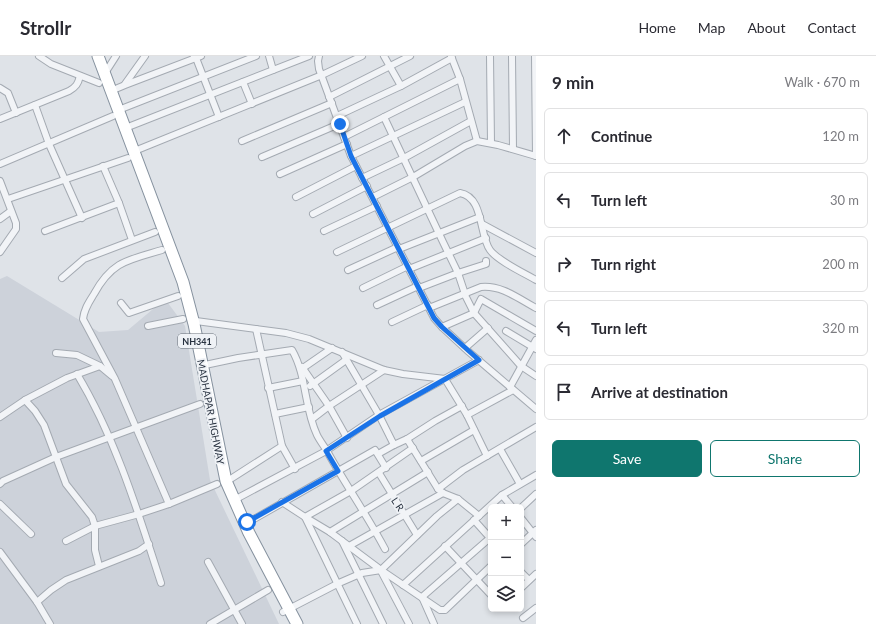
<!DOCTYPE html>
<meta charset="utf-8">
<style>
body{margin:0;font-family:Lato,sans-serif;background:#f7f7f7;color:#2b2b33}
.controls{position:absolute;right:12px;bottom:12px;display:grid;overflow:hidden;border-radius:6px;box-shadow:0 2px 6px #0003}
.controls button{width:36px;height:36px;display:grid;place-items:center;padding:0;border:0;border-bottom:1px solid #e1e1e2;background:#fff;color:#2b2b33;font:20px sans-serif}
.stop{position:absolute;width:12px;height:12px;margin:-9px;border:3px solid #1a73e8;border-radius:50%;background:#fff}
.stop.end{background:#1a73e8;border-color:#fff;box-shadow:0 1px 4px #0008}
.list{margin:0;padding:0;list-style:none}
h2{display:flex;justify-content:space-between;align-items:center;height:52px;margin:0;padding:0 16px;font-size:17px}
h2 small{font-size:13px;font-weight:400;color:#7c7c81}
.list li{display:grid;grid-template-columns:26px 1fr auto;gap:12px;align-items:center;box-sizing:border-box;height:56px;margin:0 8px 8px;padding:0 8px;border:1px solid #e1e1e2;border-radius:6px}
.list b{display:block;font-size:15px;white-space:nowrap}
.list em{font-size:13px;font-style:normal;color:#7c7c81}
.actions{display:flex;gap:8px;padding:12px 16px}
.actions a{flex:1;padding:9px 0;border:1px solid #0f766e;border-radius:6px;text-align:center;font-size:14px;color:#0f766e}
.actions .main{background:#0f766e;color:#fff}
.icon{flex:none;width:22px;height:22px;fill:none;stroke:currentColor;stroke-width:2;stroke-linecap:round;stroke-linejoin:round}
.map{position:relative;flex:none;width:536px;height:568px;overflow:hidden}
header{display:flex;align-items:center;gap:24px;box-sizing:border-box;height:56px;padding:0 20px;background:#fff;border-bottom:1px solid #e1e1e2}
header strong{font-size:19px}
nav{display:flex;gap:22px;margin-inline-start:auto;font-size:14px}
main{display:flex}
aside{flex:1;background:#fff}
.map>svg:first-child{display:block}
.built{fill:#cdd2da}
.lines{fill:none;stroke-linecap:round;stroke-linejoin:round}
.street-casing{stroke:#a4aab2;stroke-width:8}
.highway-casing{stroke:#86929f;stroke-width:13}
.street{stroke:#f2f4f7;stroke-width:6}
.highway{stroke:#fff;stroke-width:11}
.route{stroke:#1a73e8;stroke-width:5}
.labels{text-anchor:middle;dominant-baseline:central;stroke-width:3.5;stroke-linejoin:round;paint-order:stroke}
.shield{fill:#eff2f6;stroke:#646c77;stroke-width:1}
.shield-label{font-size:9px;font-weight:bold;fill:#283240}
.street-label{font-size:10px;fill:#283240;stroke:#eff2f6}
</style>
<header>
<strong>Strollr</strong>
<nav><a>Home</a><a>Map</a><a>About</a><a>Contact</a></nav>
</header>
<main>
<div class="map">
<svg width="536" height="568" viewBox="0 0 536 568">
<rect width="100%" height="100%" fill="#dfe3e8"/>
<!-- built -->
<polygon class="built" points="7,220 99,276 128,274 165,243 185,270 210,424 279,568 0,568 0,223"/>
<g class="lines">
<defs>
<g id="street">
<polyline points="39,0 51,8 99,27"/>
<polyline points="194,0 196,2 219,61"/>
<polyline points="269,0 273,14"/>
<polyline points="319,0 318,5 319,13 351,100 434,262 442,271 469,296 536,353"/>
<polyline points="384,0 401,30"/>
<polyline points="451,0 460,23 477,85"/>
<polyline points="490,0 491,87"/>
<polyline points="512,0 513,93"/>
<polyline points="535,0 536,100"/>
<polyline points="107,14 116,0"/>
<polyline points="243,26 252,48"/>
<polyline points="125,28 145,0"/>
<polyline points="0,32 8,37 16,57"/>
<polyline points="113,34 125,29 201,0"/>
<polyline points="329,41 410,0"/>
<polyline points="35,49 49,88 82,162"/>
<polyline points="121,53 256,0"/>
<polyline points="337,60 401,30 452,2"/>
<polyline points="384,61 443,186 458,217 466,241 474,257 521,310 536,320"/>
<path d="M0 63 69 35C76 31 78 28 80 20"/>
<polyline points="128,71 309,0"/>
<polyline points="344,81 460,23"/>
<polyline points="242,85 332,47"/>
<polyline points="137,94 322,19 362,0"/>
<polyline points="351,100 465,46"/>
<polyline points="262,101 339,68"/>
<polyline points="0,108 113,60"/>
<polyline points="103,110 119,147 132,184"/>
<polyline points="280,118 347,88"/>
<polyline points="362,122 404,102 471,65"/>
<polyline points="0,125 16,167 16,173 0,196"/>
<polyline points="296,141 356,110"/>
<polyline points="373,141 413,121 465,90 477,85 498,89 536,100"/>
<polyline points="8,143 128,102"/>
<polyline points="313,158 367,130"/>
<polyline points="0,163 11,155"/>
<polyline points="482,168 536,197"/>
<polyline points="45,175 119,147"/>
<polyline points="324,175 377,150"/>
<polyline points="399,193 480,161"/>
<path d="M162 194C128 204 112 205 94 238 89 246 84 253 83 263L115 323 169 448"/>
<path d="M337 196 460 137C484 141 479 179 490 194 498 205 524 217 536 224"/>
<polyline points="409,213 486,182"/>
<polyline points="348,214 398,191"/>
<polyline points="62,222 84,203 155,176"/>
<polyline points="363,232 408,210"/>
<polyline points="419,232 458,217 486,208 486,205"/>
<polyline points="121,247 129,257 178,240"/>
<polyline points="377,249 418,230"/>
<path d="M429 252 481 231C502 229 519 243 536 252"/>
<polyline points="196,265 286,277 309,283 384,314 403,318 445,323 467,359 487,400"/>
<polyline points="392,266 428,249"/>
<polyline points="148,270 183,263"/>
<polyline points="442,271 474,257 481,243 536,275"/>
<polyline points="256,273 282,390 295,413"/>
<polyline points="506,275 536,293"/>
<polyline points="465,292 488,272"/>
<polyline points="342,296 379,359 394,389 407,383 438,433 443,437 458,443 479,460"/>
<polyline points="56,297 77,299 100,310 112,320"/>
<path d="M205 309 238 302 292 294C307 320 304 352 317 379 320 385 324 390 327 395 345 428 367 459 385 493"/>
<polyline points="302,311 329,350 347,382"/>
<polyline points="303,312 332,292"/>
<path d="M77 318C116 383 138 456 161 527"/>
<polyline points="310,330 346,304"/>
<polyline points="510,331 536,284"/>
<polyline points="268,332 303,325"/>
<polyline points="25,344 35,355 44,369 66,428 92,461 95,470 95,494 99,510"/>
<polyline points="275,358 309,351"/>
<polyline points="467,359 513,334"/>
<polyline points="0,361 25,344 67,322 100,310"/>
<polyline points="312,363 329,350 384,314"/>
<polyline points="407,383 435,365 462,350"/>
<polyline points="500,393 520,428"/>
<polyline points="378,398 394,389"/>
<polyline points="421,405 474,374"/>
<polyline points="379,417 417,479"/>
<polyline points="229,424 282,390"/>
<polyline points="0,428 3,425 56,401 200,348"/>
<polyline points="438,433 463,414 536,371"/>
<polyline points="502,439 512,451"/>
<polyline points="236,443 326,395 379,359 479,304"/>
<polyline points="282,446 305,461 330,476 381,514 440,554 445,554 491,510"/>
<polyline points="0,448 31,478"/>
<polyline points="521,452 536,438"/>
<polyline points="521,462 536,481"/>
<polyline points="474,464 491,483"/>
<polyline points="247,467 375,394 386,412"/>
<polyline points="330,476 428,416"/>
<polyline points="66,485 95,470 139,458 169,448 217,428"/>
<polyline points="342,485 383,568"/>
<polyline points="521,488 536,474"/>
<polyline points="349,490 443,437"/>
<polyline points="445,490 491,539"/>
<polyline points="0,496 37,546 50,568"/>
<polyline points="208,506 242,568"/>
<polyline points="381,515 409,568"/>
<polyline points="521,516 529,524"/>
<polyline points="403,529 502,439 536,419"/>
<polyline points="521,532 536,518"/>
<polyline points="37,546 51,534 66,524 139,495 149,488"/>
<polyline points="283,556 339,527 362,517 381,514 437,460 458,443"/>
<polyline points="523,562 536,552"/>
<polyline points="210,568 268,534"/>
<polyline points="357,568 305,461 351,435 413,392"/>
<polyline points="434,568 422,541 491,481"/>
</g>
<polyline id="highway" points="98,0 183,226 194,268 226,425 249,477 297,568"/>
</defs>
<!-- street casing -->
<use href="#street" class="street-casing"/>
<!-- highway casing -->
<use href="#highway" class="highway-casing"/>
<!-- street -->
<use href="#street" class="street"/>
<!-- highway -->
<use href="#highway" class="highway"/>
</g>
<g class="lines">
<!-- route -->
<polyline class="route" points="247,466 338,415 326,395 380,360 479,304 442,271 434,262 351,100 340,68"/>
</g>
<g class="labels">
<!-- shield labels -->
<rect class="shield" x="178" y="278" width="38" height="14" rx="3"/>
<g class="shield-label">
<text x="197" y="285">NH341</text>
</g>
<!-- street labels -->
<g class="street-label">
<text transform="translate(211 356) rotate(79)">MADHAPAR HIGHWAY</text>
<text transform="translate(398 448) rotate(56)">L R</text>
</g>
</g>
</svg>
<div class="controls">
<button>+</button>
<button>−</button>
<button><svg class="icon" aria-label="layers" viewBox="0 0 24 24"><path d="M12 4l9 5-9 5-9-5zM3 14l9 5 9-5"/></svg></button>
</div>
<div class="stop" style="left:247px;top:466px"></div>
<div class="stop end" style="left:340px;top:68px"></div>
</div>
<aside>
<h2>9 min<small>Walk · 670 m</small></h2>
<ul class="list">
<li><svg class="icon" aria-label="ahead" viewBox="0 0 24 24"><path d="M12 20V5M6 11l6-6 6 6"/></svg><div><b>Continue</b></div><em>120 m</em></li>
<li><svg class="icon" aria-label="left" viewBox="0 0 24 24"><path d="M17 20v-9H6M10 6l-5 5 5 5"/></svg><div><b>Turn left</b></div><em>30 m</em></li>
<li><svg class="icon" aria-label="right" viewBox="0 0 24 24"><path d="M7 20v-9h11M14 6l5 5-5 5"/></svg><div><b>Turn right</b></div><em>200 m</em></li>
<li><svg class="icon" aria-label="left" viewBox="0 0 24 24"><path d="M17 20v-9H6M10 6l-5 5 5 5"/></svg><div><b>Turn left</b></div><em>320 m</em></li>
<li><svg class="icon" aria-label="arrive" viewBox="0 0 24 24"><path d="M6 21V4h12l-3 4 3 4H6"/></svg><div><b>Arrive at destination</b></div></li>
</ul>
<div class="actions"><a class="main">Save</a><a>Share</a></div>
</aside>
</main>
